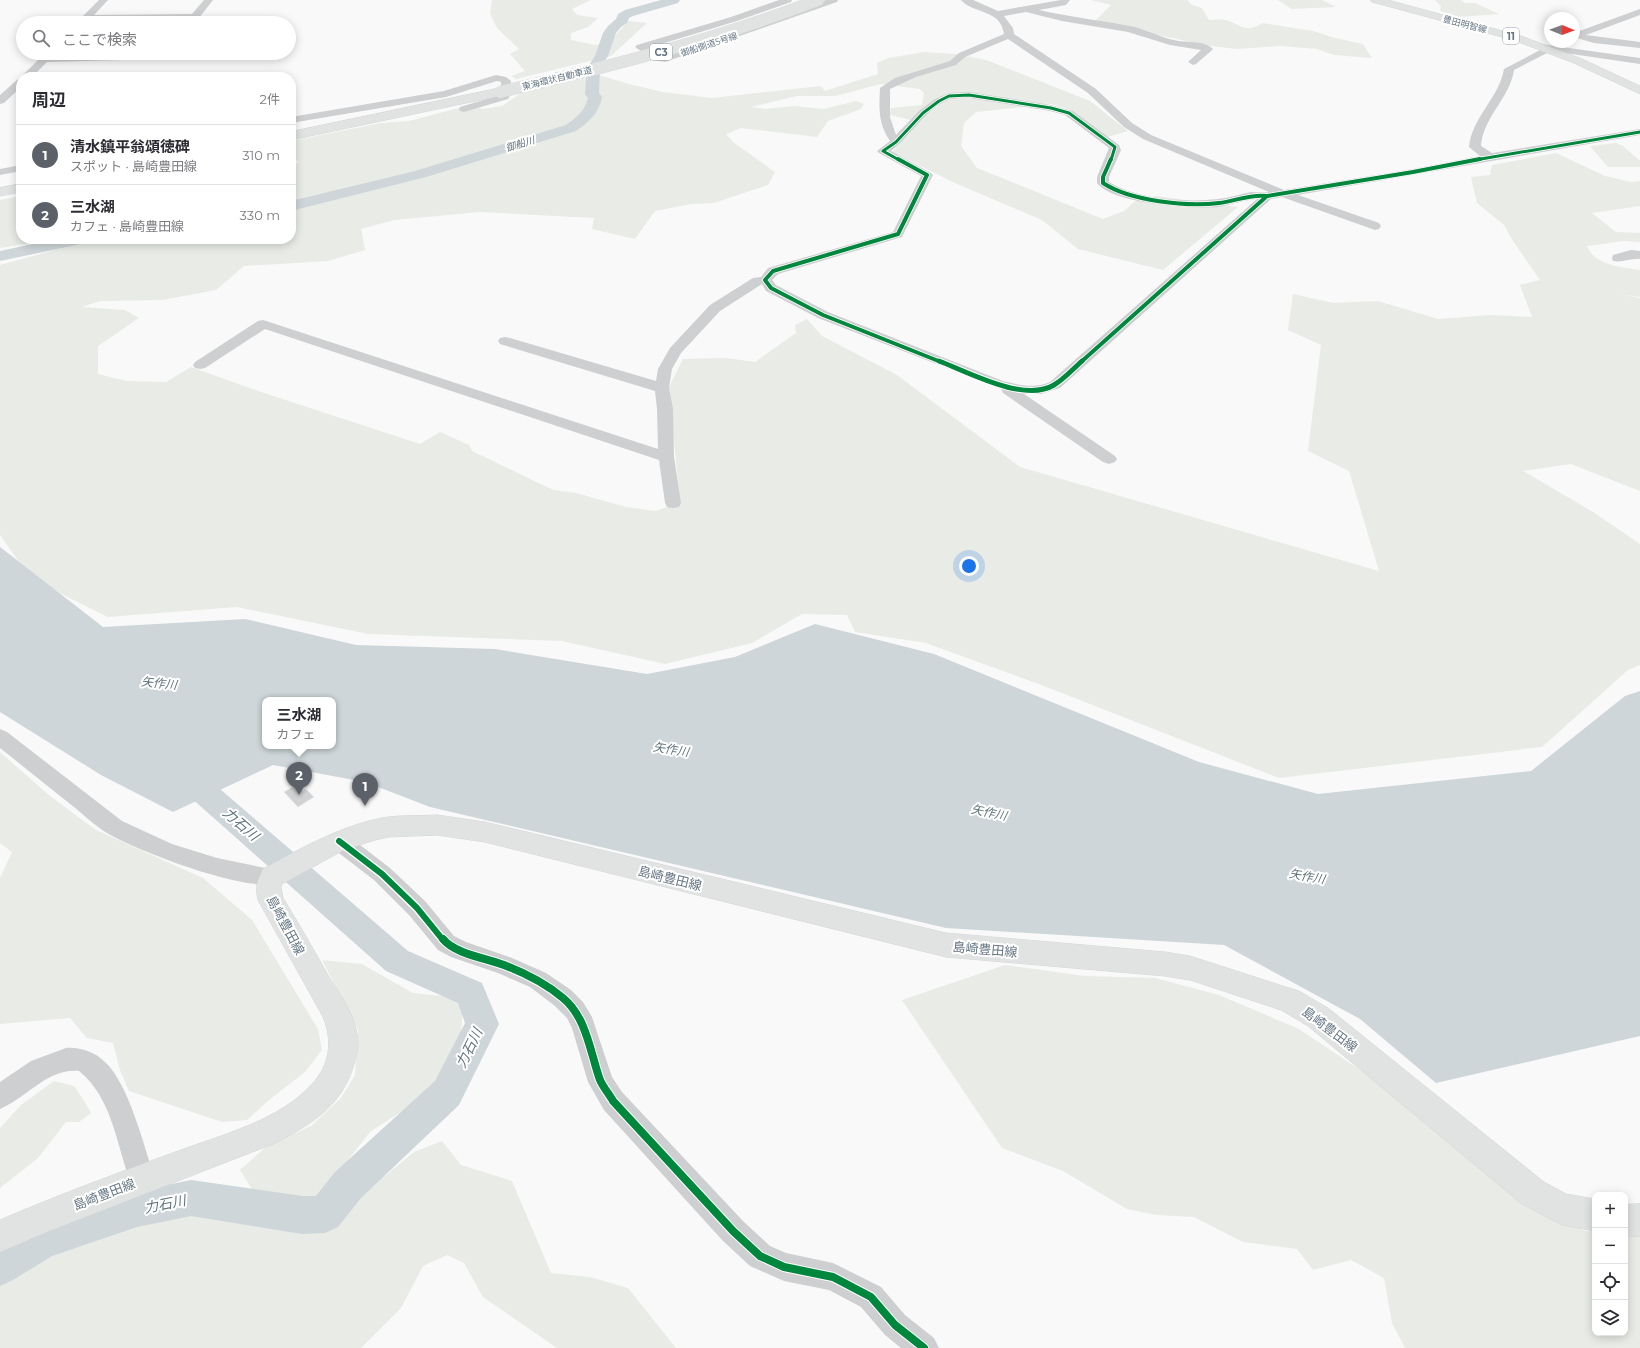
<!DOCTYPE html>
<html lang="ja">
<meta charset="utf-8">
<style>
body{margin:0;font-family:Montserrat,"Noto Sans JP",sans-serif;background:#f7f7f7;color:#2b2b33}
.controls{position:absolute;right:12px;bottom:12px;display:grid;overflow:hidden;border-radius:8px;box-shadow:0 2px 10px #0003}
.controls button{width:36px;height:36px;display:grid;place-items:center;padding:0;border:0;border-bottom:1px solid #e1e1e2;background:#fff;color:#2b2b33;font:20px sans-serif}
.compass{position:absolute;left:1544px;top:12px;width:36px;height:36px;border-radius:50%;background:#fff;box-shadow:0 2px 10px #0003;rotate:91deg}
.you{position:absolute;left:969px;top:566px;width:14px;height:14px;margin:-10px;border:3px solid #fff;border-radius:50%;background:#1a73e8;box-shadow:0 0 0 6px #1a73e833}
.badge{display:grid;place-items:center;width:26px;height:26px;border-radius:50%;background:#5c6169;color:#fff;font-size:13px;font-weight:700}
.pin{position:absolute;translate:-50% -33px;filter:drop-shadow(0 1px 2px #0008)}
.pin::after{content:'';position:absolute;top:21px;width:14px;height:12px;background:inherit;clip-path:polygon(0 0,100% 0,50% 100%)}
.popup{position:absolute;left:262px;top:697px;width:74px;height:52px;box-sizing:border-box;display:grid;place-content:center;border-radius:8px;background:#fff;filter:drop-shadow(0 1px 3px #0005);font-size:13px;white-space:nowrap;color:#7c7c81}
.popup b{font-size:15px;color:#2b2b33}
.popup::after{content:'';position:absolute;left:50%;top:100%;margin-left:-8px;border:8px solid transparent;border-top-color:#fff}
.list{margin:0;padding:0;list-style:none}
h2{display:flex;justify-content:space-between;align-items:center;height:52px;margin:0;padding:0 16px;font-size:17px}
h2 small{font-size:13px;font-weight:400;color:#7c7c81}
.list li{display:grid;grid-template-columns:26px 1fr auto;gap:12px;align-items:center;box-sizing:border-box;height:60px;padding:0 16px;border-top:1px solid #e1e1e2}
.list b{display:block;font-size:15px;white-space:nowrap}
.list p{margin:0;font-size:13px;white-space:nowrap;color:#7c7c81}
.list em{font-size:13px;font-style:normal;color:#7c7c81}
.icon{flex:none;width:22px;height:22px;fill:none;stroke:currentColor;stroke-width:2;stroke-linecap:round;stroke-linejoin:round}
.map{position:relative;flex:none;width:1640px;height:1348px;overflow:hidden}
.search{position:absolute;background:#fff;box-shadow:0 2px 10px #0003;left:16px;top:16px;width:280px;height:44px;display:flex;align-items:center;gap:10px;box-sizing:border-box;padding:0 14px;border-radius:22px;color:#7c7c81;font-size:15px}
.panel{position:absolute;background:#fff;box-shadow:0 2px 10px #0003;left:16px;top:72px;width:280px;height:172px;border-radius:16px}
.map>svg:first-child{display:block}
.green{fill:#e8ebe6}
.water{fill:#ced6d9;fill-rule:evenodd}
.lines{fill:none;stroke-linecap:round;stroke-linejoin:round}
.river{fill:#ced6d9;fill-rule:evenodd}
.building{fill:#d0d2d3;stroke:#e8e8e8}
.major-casing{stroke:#d5d6d7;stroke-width:1}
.highway-casing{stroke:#d5d6d6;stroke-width:1}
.minor{fill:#cecfd0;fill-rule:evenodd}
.major{fill:#e1e2e2;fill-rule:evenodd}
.highway{fill:#e1e2e2;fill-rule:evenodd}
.highway-bridge-casing{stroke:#d5d6d6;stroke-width:12;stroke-linecap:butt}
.highway-bridge{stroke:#e1e2e2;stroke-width:12}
.cycleway-far4-casing{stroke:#fff;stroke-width:4.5}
.cycleway-far3-casing{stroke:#fff;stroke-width:5.5}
.cycleway-far2-casing{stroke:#fff;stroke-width:7}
.cycleway-far1-casing{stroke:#fff;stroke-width:9}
.cycleway-casing{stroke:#fff;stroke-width:10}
.cycleway-far4{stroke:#00873e;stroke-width:3}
.cycleway-far3{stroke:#00873e;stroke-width:4}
.cycleway-far2{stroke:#00873e;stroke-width:5}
.cycleway-far1{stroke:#00873e;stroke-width:6}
.cycleway{stroke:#00873e;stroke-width:8}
.labels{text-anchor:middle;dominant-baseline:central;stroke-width:4;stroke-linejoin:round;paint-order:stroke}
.far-street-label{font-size:9px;fill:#657683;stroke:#fff}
.shield{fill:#fff;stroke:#939fa8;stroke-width:1}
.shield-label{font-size:10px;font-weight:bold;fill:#657683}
.far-water-label{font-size:10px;font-style:italic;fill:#60757c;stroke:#fff}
.water-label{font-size:12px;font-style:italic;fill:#60757c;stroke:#fff}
.near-street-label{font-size:13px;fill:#657683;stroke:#fff}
.near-water-label{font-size:14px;font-style:italic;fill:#60757c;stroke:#fff}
</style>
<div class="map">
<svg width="1640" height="1348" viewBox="0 0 1640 1348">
<rect width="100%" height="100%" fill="#f9f9f9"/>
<!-- green -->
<g class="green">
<polygon points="492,0 591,0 572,9 577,15 598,18 588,27 571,33 571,40 595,45 609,43 628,21 647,23 611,56 516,79 511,76 525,71 510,54 519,49 497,28 490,14"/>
<path d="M1091 0H1187L1192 5 1202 8 1209 20C1214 20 1221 19 1226 20 1241 25 1247 34 1262 23L1313 31 1335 38 1363 44 1372 58 1334 55 1317 49 1280 46 1237 49 1211 46 1094 22 1111 5Z"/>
<polygon points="1278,0 1322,0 1336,7 1292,9"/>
<polygon points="1435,0 1461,0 1465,3 1475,3 1499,14 1458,17 1440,11 1441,6"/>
<path d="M924 52 955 54 986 60 1090 101 1128 131 1107 137 1071 110 1052 104 976 112 964 123 961 146 977 168 1103 219 1124 211 1134 202 1156 196 1238 207 1163 270 1078 249 1042 220 957 184 892 152 909 135 919 122 890 115 891 108 922 105 924 93 920 89 881 84 835 96H797L751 107 765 109 795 106 824 109 856 101 864 104 861 109 828 121 817 137 741 128 726 134 733 142 775 172 768 185 714 203 691 204 655 211 635 239 592 229 594 218 480 212 394 220 361 229 365 250 328 261 244 266 216 290 162 300 100 301 82 307 125 310 139 318 98 346V374L126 381 166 382 191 367 258 391 420 444 440 432 469 445 472 451 553 490 576 493 626 507 655 511 680 503 669 387 683 359 726 358 755 362 796 333 795 325 807 319 822 336 897 375 1020 467 1379 571 1349 471 1308 451 1321 345 1288 330 1293 294 1333 303 1378 301 1438 319 1491 315 1532 317 1520 285 1540 280 1513 241 1504 225 1477 203 1471 177 1490 175 1492 165 1556 153 1605 176 1631 182 1640 181V206L1592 213 1616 232 1640 233V242L1624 241 1587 246C1595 266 1622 267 1640 270V297L1620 294 1640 298V491L1571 464 1523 471 1593 512 1640 544V665L1628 670 1542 747 1279 778 1044 686 926 643 855 632 847 615 802 614 752 643 665 664 562 641 368 634 237 607 108 617 31 579 0 535V265L66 247 111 239H291V166L299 162 291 157V141L381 123 409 121 470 105 483 109 502 106 521 93 599 75 629 84 663 92 712 98 821 86 825 91 878 74 877 63 888 58Z"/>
<polygon points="1616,143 1623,146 1640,161 1640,167 1608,167 1590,146"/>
<polygon points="21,196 21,239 57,239 0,248 0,200"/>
<polygon points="0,752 50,796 96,830 203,878 252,920 318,1029 322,1050 305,1072 269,1100 247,1120 222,1122 129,1091 120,1070 113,1043 87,1038 70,1018 0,1024 0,878 12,852 0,843"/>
<polygon points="322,960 362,964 413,993 452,997 463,1007 461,1034 438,1079 419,1100 370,1132 319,1197 292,1198 252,1189 240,1170 267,1146 311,1126 341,1098 355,1075 358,1030"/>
<polygon points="1005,965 1085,976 1155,978 1219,995 1299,1029 1375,1080 1528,1201 1585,1231 1595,1231 1595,1333 1625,1333 1625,1233 1640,1234 1640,1348 1405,1348 1392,1323 1384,1278 1351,1260 1313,1270 1297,1249 1243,1242 1194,1217 1157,1215 1127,1209 1063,1171 1002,1148 902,1000"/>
<polygon points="54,1081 74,1086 83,1099 91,1113 79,1122 66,1122 38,1158 0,1188 0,1128 21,1105"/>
<polygon points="442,1141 461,1165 512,1181 551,1273 590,1277 628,1288 676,1348 557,1348 483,1297 464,1263 447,1255 423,1266 401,1308 361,1348 0,1348 0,1280 46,1253 119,1223 177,1216 232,1216 296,1229 325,1225 414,1152"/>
</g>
<!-- water -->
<path class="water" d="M0 547 103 627 245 619 356 645 495 649 647 674 735 657 815 624 934 654 1199 762 1318 794 1531 771 1625 696 1640 691V1036L1436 1083 1360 1019 1224 945 946 928 430 807 365 782 273 765 173 812 101 775 0 712ZM265 700H333V746H265Z"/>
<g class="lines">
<!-- river -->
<g class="river">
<path d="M661 0H680L678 3 633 16 629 18 627 23 621 27 616 33 608 56 600 68 599 93 602 97C599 113 589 122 576 131L426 177 291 211V201L415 171 566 125C576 118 585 111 588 98L585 94 587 68 595 56 603 33 608 26 616 19 618 14 625 10Z"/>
<polygon points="56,239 89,239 86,243 0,261 0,251"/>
<polygon points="181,761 191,764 408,951 482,983 499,1024 459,1105 361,1198 338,1227 325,1233 302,1234 191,1216 137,1227 52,1256 13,1280 0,1286 0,1245 29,1227 42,1221 137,1191 191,1180 302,1196 316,1196 335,1172 435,1081 465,1023 458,1003 386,971 171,780 167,772 171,764"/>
</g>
</g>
<!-- building -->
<polygon class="building" points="296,785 302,791 306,789 314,797 298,807 284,792"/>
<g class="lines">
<defs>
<g id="major">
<polygon points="1371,0 1388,0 1521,36 1582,59 1640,86 1640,94 1574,63 1513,40 1372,2"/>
<path d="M437 815 485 822 946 933 1165 952 1190 956 1289 988 1299 991 1328 1008 1544 1182 1566 1194 1595 1199V1231L1562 1225 1522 1204 1308 1026 1281 1010 1190 980 1165 976 946 957 485 842 437 835 389 837 375 840 342 851 282 884 281 887 283 898C299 924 314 950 329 977 340 994 354 1014 357 1034 359 1044 357 1054 354 1064 343 1106 309 1126 273 1144L44 1233 0 1252V1220C58 1195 118 1173 178 1151 222 1135 280 1120 312 1084 330 1065 333 1041 323 1017L258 900C255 886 257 882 263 869 302 848 343 824 388 817 404 815 421 816 437 815Z"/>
<polygon points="1640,1204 1640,1236 1625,1237 1625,1205"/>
</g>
<g id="highway">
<polygon points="500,88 504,89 506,92 504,95 291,140 291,132"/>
<polygon points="21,184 21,192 0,196 0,188"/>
</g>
</defs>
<!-- major casing -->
<use href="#major" class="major-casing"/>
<!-- highway casing -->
<use href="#highway" class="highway-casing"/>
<!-- minor -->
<g class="minor">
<polygon points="99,0 108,0 94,15 192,14 204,0 213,0 195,23 185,23 188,20 88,21 86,23 76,23"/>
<polygon points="779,0 792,0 791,2 737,21 648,48 660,55 664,56 826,0 838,0 837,2 665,62 654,60 635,47 637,45 731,17"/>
<path d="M961 0H973L998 11 1061 0H1070L1066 5 1039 10C1069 17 1100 20 1130 26 1145 29 1159 37 1174 40 1185 43 1205 40 1213 49L1211 51 1196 64 1193 65 1188 62 1201 50 1170 45 1128 32 1062 21 1026 12 1004 16 1013 28 1014 34 1096 89 1132 123 1151 135 1284 190 1413 169 1480 156 1469 147C1472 117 1499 98 1504 69L1540 50 1536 47 1541 44 1640 58V64L1551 51 1514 70C1510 98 1483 117 1481 146L1492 153 1640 129V135L1298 195 1379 223 1381 226 1379 229 1375 230 1282 197 1271 199 1060 388 1041 394H1024L1115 456 1117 459 1115 462 1109 464 1103 462 1003 393 1001 389 818 318 766 291 762 284 720 311 681 353 672 369 669 388 673 409 674 457 681 503 679 507 673 508 667 507 665 503 659 460 265 329 205 368 200 369 195 368 193 365 195 362 258 321 263 320 658 449 657 409 655 391 500 344 498 341 500 338 505 337 510 338 656 381 658 369 670 348 710 305 753 278 761 277 768 268 893 232 921 176 879 153 877 151 890 141C878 124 879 108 880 88L895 78 950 61 959 53 1004 34C1001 9 973 14 961 0ZM1008 39 1088 93 1124 127 1143 139 1269 192C1263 193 1257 192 1251 192 1240 194 1229 198 1218 199 1186 203 1136 199 1109 182V177L1121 150 1119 145 1073 111 1051 105 969 92 949 93 935 99 919 111 896 135 890 117V89L916 77 956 65 965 57ZM969 98 1050 111 1065 115 1109 148 1097 177V183C1112 204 1193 209 1218 207 1231 205 1243 200 1257 199L1050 382C1034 389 1019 385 1003 381L828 312 776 285 772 280 778 274 902 237 933 175 931 173 891 151C912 136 925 108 950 99 956 98 963 98 969 98Z"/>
<polygon points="1640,9 1640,15 1586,35 1640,42 1640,48 1594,43 1577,38 1574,39 1574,33"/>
<polygon points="45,53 56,53 54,56 170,53 165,58 162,59 47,62 32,77 21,77"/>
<polygon points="496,75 506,77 511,81 511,94 508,99 464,112 460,111 459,109 460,107 500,95 501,82 497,81 446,97 291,123 291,117 444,91"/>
<polygon points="21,79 21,87 4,103 0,104 0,95 17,80"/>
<polygon points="21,165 21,171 0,175 0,169"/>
<path d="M1631 250 1640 251V259C1631 258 1622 263 1613 261L1612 258 1613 255Z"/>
<path d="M0 729 7 732 122 821 172 844 217 858 280 871 283 877 280 883C249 894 137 851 107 833 95 826 84 815 74 807 49 787 25 768 0 748Z"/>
<polygon points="339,832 347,835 390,868 425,901 454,936 466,942 512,958 546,973 571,990 583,1002 592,1017 612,1077 622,1092 743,1221 770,1246 786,1253 833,1263 881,1287 905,1315 934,1338 939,1348 901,1348 885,1335 861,1307 829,1290 784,1281 750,1266 723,1241 604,1110 588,1082 572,1028 567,1018 555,1006 530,987 498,973 451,957 438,950 409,915 374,880 331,847 328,841 331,835"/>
<path d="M66 1048C80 1047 95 1052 105 1062 129 1084 145 1149 155 1180L151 1189 142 1193 133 1189C117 1150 114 1099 79 1071 47 1068 27 1098 0 1109V1082L31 1061Z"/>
</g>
<!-- major -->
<use href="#major" class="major"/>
<!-- highway -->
<use href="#highway" class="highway"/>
<defs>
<path id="highway-bridge" d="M500 92C608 67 714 40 818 0"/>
</defs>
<!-- highway-bridge casing -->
<use href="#highway-bridge" class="highway-bridge-casing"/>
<!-- highway-bridge -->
<use href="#highway-bridge" class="highway-bridge"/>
<defs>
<g id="cycleway-far4">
<polyline points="899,160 883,151 896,142 923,113 939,101 949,96 969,95 1051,108 1069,113 1115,147 1111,160"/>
<polyline points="1475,160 1640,132"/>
</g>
<g id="cycleway-far3">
<polyline points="898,159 927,175 898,234 773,271 765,280 771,288 823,315 941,362"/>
<path d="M1111 159 1103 177V183C1130 201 1187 207 1219 203 1235 201 1250 194 1267 196"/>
<polyline points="1267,196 1413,172 1480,159"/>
<polyline points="1081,362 1267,196"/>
</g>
<path id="cycleway-far2" d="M939 361C968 372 1024 403 1054 385 1064 379 1073 369 1082 361"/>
<polyline id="cycleway-far1" points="339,841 382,874 417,908 443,940"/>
<path id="cycleway" d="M443 939C455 954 486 958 504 965 525 973 545 983 563 998 587 1018 590 1052 600 1080 603 1087 609 1094 613 1101L733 1231 760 1256 784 1267 833 1277 871 1297 895 1325 924 1348"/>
</defs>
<!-- cycleway-far4 casing -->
<use href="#cycleway-far4" class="cycleway-far4-casing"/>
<!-- cycleway-far3 casing -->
<use href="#cycleway-far3" class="cycleway-far3-casing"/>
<!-- cycleway-far2 casing -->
<use href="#cycleway-far2" class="cycleway-far2-casing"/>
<!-- cycleway-far1 casing -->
<use href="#cycleway-far1" class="cycleway-far1-casing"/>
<!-- cycleway casing -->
<use href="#cycleway" class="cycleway-casing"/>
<!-- cycleway-far4 -->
<use href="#cycleway-far4" class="cycleway-far4"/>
<!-- cycleway-far3 -->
<use href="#cycleway-far3" class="cycleway-far3"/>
<!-- cycleway-far2 -->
<use href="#cycleway-far2" class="cycleway-far2"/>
<!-- cycleway-far1 -->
<use href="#cycleway-far1" class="cycleway-far1"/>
<!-- cycleway -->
<use href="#cycleway" class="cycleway"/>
</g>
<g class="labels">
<!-- far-street labels -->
<g class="far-street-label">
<text transform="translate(1465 24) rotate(15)">豊田明智線</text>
<text transform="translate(709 44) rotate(-18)">御船側道5号線</text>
<text transform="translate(557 78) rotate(-14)">東海環状自動車道</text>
</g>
<!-- shield labels -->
<g class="shield">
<rect x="1503" y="28" width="16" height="16" rx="3"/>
<rect x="650" y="44" width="22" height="16" rx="3"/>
</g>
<g class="shield-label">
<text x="1511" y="36">11</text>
<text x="661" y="52">C3</text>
</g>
<!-- far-water labels -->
<g class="far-water-label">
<text transform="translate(520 144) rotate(-17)">御船川</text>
</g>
<!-- water labels -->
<g class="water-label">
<text transform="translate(159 683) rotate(6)">矢作川</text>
<text transform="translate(671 749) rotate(9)">矢作川</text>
<text transform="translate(989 812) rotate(12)">矢作川</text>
<text transform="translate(1307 876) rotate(10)">矢作川</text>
</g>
<!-- near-street labels -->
<g class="near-street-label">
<text transform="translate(670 878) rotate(14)">島崎豊田線</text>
<text transform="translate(286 925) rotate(62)">島崎豊田線</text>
<text transform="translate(985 949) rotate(5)">島崎豊田線</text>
<text transform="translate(1330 1029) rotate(37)">島崎豊田線</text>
<text transform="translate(104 1194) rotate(-21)">島崎豊田線</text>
</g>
<!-- near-water labels -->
<g class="near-water-label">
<text transform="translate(241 824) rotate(41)">力石川</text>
<text transform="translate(469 1048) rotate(-64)">力石川</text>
<text transform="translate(165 1204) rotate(-11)">力石川</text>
</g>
</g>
</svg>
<div class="controls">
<button>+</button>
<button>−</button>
<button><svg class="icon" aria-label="locate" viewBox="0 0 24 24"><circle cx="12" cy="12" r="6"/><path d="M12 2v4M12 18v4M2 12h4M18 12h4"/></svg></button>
<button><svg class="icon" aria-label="layers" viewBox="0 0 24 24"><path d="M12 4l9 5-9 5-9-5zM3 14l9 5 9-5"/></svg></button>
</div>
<svg class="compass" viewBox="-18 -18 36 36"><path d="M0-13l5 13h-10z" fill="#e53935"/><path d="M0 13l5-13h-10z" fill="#7c7c81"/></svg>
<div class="you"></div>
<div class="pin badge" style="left:365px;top:806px">1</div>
<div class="pin badge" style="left:299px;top:795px">2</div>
<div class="popup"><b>三水湖</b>カフェ</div>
<div class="search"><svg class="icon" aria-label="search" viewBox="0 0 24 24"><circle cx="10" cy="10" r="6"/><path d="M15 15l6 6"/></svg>ここで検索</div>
<section class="panel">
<h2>周辺<small>2件</small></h2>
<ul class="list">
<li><span class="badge">1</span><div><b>清水鎮平翁頌徳碑</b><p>スポット · 島崎豊田線</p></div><em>310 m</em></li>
<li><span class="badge">2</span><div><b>三水湖</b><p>カフェ · 島崎豊田線</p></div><em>330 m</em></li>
</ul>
</section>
</div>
